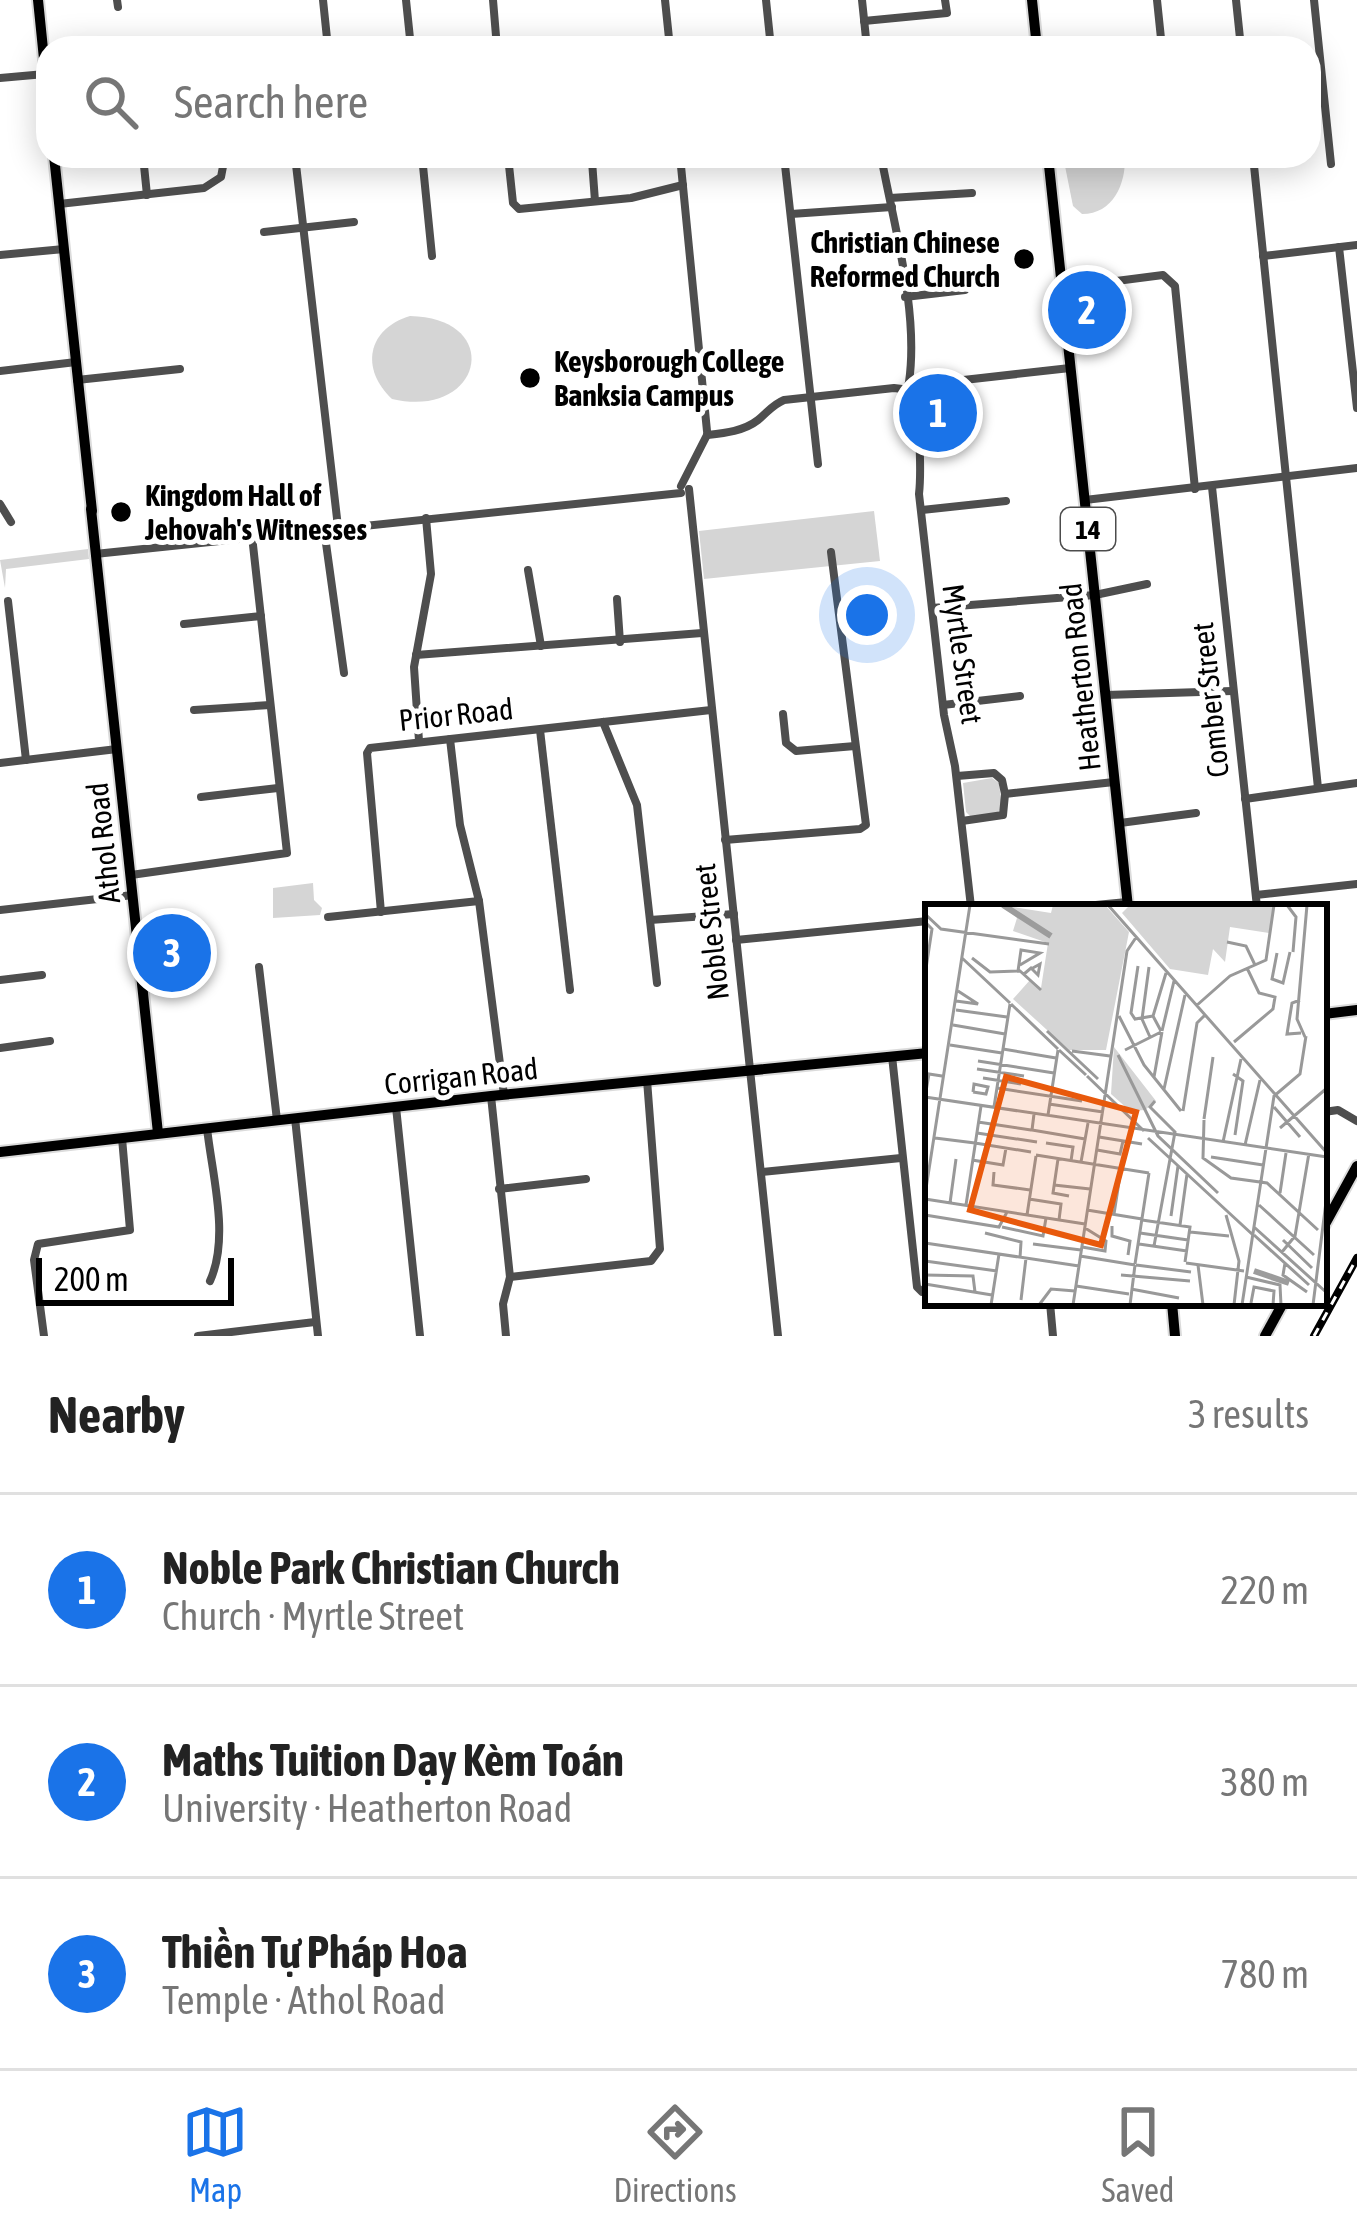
<!DOCTYPE html>
<meta charset="utf-8">
<style>
body{margin:0;font-family:"Asap Condensed",sans-serif;background:#f2f2f2;color:#222}
.scale{position:absolute;left:36px;bottom:30px;width:198px;box-sizing:border-box;padding-left:12px;border:6px solid #000;border-top:0;font-size:33px;line-height:42px;white-space:nowrap;color:#000;-webkit-text-stroke:9px #fff;paint-order:stroke}
.you{position:absolute;left:867px;top:615px;width:42px;height:42px;margin:-30px;border:9px solid #fff;border-radius:50%;background:#1a73e8;box-shadow:0 0 0 18px #1a73e833}
.badge{display:grid;place-items:center;width:78px;height:78px;border-radius:50%;background:#1a73e8;color:#fff;font-size:39px;font-weight:700}
.pin{position:absolute;translate:-50% -50%;border:6px solid #fff;box-shadow:0 3px 12px #0006}
.list{margin:0;padding:0;list-style:none}
h2{display:flex;justify-content:space-between;align-items:center;height:156px;margin:0;padding:0 48px;font-size:51px}
h2 small{font-size:39px;font-weight:400;color:#767676}
.list li{display:grid;grid-template-columns:78px 1fr auto;gap:36px;align-items:center;box-sizing:border-box;height:192px;padding:0 48px;border-top:3px solid #e0e0e0}
.list b{display:block;font-size:45px;white-space:nowrap}
.list p{margin:0;font-size:39px;white-space:nowrap;color:#767676}
.list em{font-size:39px;font-style:normal;color:#767676}
.icon{flex:none;width:66px;height:66px;fill:none;stroke:currentColor;stroke-width:2;stroke-linecap:round;stroke-linejoin:round}
.map{position:relative;flex:none;width:1357px;height:1336px;overflow:hidden}
.search{position:absolute;background:#fff;box-shadow:0 6px 30px #0003;left:36px;right:36px;top:36px;height:132px;display:flex;align-items:center;gap:30px;box-sizing:border-box;padding:0 42px;border-radius:36px;color:#767676;font-size:45px}
.sheet{height:732px;background:#fff}
nav{display:flex;justify-content:space-around;align-items:center;box-sizing:border-box;height:168px;border-top:3px solid #e0e0e0;background:#fff;font-size:33px;color:#767676}
nav a{display:grid;justify-items:center;gap:6px}
nav .on{color:#1a73e8}
.map>svg:first-child{display:block}
.green{fill:#d5d5d5}
.lines{fill:none;stroke-linecap:round;stroke-linejoin:round}
.major-casing{stroke:#dbdbdb;stroke-width:14}
.minor{stroke:#4e4e4e;stroke-width:8}
.major{stroke:#000;stroke-width:10}
.rail-casing{stroke:#000;stroke-width:8}
.rail{stroke:#fff;stroke-width:3;stroke-dasharray:9;stroke-linecap:butt}
.poi-dot{fill:#000;stroke:#fff;stroke-width:4.5}
.labels{text-anchor:middle;dominant-baseline:central;stroke-width:10;stroke-linejoin:round;paint-order:stroke}
.shield{fill:#fff;stroke:#4c4c4c;stroke-width:3}
.shield-label{font-size:27px;font-weight:bold;fill:#000}
.poi-label{font-size:30px;font-weight:bold;fill:#000;stroke:#fff;text-anchor:start}
.street-label{font-size:30px;fill:#000;stroke:#fff}
.inset-river{fill:none;stroke:#9c9c9c;stroke-width:6}
.inset-road{fill:none;stroke:#999;stroke-width:3}
.view{fill:#e8590c;fill-opacity:0.15;stroke:#e8590c;stroke-width:6}
.inset-edge{fill:none;stroke:#000;stroke-width:6}
</style>
<div class="map">
<svg width="1357" height="1336" viewBox="0 0 1357 1336">
<rect width="100%" height="100%" fill="#fff"/>
<!-- green -->
<g class="green">
<path d="M1063 156H1125C1126 184 1113 214 1082 214L1073 206Z"/>
<path d="M410 316C505 318 483 420 392 399 360 369 367 329 410 316Z"/>
<polygon points="874,511 880,561 704,579 699,531"/>
<polygon points="88,549 89,559 6,569 5,588 0,560"/>
<polygon points="992,778 999,783 1002,808 996,814 971,817 966,812 963,783"/>
<polygon points="313,883 314,900 322,908 320,915 273,918 273,888"/>
</g>
<g class="lines">
<defs>
<g id="major">
<polyline points="38,0 48,98"/>
<polyline points="1032,0 1037,48"/>
<polyline points="54,156 92,511"/>
<polyline points="1048,156 1128,907"/>
<polyline points="91,509 158,1133"/>
<polyline points="1324,1014 1357,1010"/>
<polyline points="0,1152 491,1096 928,1053"/>
<polyline points="1324,1226 1357,1166"/>
<polyline points="1172,1303 1175,1336"/>
<polyline points="1265,1336 1283,1303"/>
</g>
</defs>
<!-- major casing -->
<use href="#major" class="major-casing"/>
<!-- minor -->
<g class="minor">
<polyline points="117,0 118,7"/>
<polyline points="323,0 328,48"/>
<polyline points="406,0 411,48"/>
<polyline points="493,0 497,48"/>
<polyline points="665,0 670,48"/>
<polyline points="766,0 771,48"/>
<polyline points="862,0 867,48"/>
<polyline points="1157,0 1162,48"/>
<polyline points="1236,0 1241,48"/>
<polyline points="1314,0 1331,164"/>
<polyline points="864,21 947,13 945,0"/>
<polyline points="0,78 45,74"/>
<polyline points="143,156 147,195"/>
<polyline points="295,156 338,527"/>
<polyline points="422,156 432,256"/>
<polyline points="508,156 513,203 519,209 631,198 683,185"/>
<polyline points="680,156 707,431"/>
<polyline points="784,156 818,464"/>
<path d="M881 156C894 226 919 312 909 382"/>
<polyline points="1253,156 1318,788"/>
<polyline points="592,161 595,201"/>
<polyline points="890,198 972,193"/>
<polyline points="59,204 204,188 221,177 225,156"/>
<polyline points="791,214 892,207"/>
<polyline points="264,232 354,222"/>
<polyline points="1339,247 1357,408"/>
<polyline points="0,255 64,249"/>
<polyline points="1263,256 1357,245"/>
<polyline points="1062,288 1163,275 1175,286 1195,489"/>
<polyline points="905,297 965,290"/>
<polyline points="0,371 76,362"/>
<circle cx="914" cy="386" r="6"/>
<polyline points="77,380 180,369"/>
<polyline points="920,389 937,383 1070,368"/>
<path d="M919 390C916 425 923 458 919 494L944 715 955 766 971 907"/>
<path d="M707 435C725 433 744 431 758 420 768 412 772 405 784 400L894 388 910 390"/>
<polyline points="681,486 707,435"/>
<polyline points="1212,487 1257,907"/>
<polyline points="689,489 778,1336"/>
<polyline points="1085,500 1357,468"/>
<polyline points="0,504 11,522"/>
<polyline points="922,510 1006,501"/>
<polyline points="324,529 344,673"/>
<polyline points="95,554 681,493"/>
<polyline points="528,570 541,646"/>
<polyline points="617,599 620,642"/>
<polyline points="8,601 26,760"/>
<polyline points="932,608 1095,595 1147,584"/>
<polyline points="184,624 261,616"/>
<polyline points="416,655 702,633"/>
<polyline points="1106,695 1232,691"/>
<polyline points="943,705 1020,696"/>
<polyline points="194,710 270,705"/>
<polyline points="783,714 786,743 796,751 855,746"/>
<polyline points="603,722 637,805 657,983"/>
<polyline points="540,730 570,990"/>
<polyline points="450,739 460,825 479,901 504,1095"/>
<polyline points="419,741 414,667 431,574 426,518"/>
<polyline points="0,763 117,749"/>
<polyline points="957,776 994,773 1002,780 1005,794 1114,782"/>
<polyline points="201,797 278,788"/>
<polyline points="1245,799 1357,783"/>
<polyline points="962,821 1003,815 1005,794"/>
<polyline points="1120,823 1196,813"/>
<polyline points="725,840 860,829 866,825 831,552"/>
<polyline points="131,875 287,853 252,536"/>
<polyline points="1256,895 1357,884"/>
<polyline points="1075,907 1127,902"/>
<polyline points="0,910 133,895"/>
<polyline points="381,912 367,753 370,748 711,710"/>
<polyline points="328,917 479,901"/>
<polyline points="650,920 734,914"/>
<polyline points="736,940 928,921"/>
<polyline points="259,967 277,1120"/>
<polyline points="0,980 42,975"/>
<polyline points="0,1048 50,1041"/>
<polyline points="892,1056 917,1287 922,1292 928,1291"/>
<polyline points="491,1096 510,1277 503,1304 506,1336"/>
<polyline points="396,1107 420,1336"/>
<polyline points="1324,1112 1338,1110 1357,1121"/>
<polyline points="295,1118 318,1336"/>
<path d="M207 1128C212 1175 230 1237 210 1281"/>
<polyline points="761,1172 901,1158"/>
<polyline points="499,1189 586,1179"/>
<polyline points="510,1277 651,1261 660,1249 647,1080"/>
<polyline points="1050,1303 1053,1336"/>
<polyline points="44,1336 34,1260 38,1244 130,1230 122,1138"/>
<polyline points="198,1336 315,1322"/>
</g>
<!-- major -->
<use href="#major" class="major"/>
<defs>
<polyline id="rail" points="1314,1336 1357,1258"/>
</defs>
<!-- rail casing -->
<use href="#rail" class="rail-casing"/>
<!-- rail -->
<use href="#rail" class="rail"/>
</g>
<!-- markers -->
<g class="poi-dot">
<circle cx="1024" cy="259" r="12"/>
<circle cx="530" cy="378" r="12"/>
<circle cx="121" cy="512" r="12"/>
</g>
<g class="labels">
<!-- shield labels -->
<rect class="shield" x="1061" y="508" width="54" height="42" rx="9"/>
<g class="shield-label">
<text x="1088" y="529">14</text>
</g>
<!-- poi labels -->
<g class="poi-label">
<text x="1000" y="242" text-anchor="end">Christian Chinese<tspan x="1000" dy="34">Reformed Church</tspan></text>
<text x="554" y="361">Keysborough College<tspan x="554" dy="34">Banksia Campus</tspan></text>
<text x="145" y="495">Kingdom Hall of<tspan x="145" dy="34">Jehovah's Witnesses</tspan></text>
</g>
<!-- street labels -->
<g class="street-label">
<text transform="translate(963 654) rotate(82)">Myrtle Street</text>
<text transform="translate(1080 677) rotate(-96)">Heatherton Road</text>
<text transform="translate(1210 700) rotate(-96)">Comber Street</text>
<text transform="translate(456 714) rotate(-6)">Prior Road</text>
<text transform="translate(103 843) rotate(-96)">Athol Road</text>
<text transform="translate(711 932) rotate(-96)">Noble Street</text>
<text transform="translate(461 1076) rotate(-6)">Corrigan Road</text>
</g>
</g>
<!-- overview -->
<g transform="translate(925 904)">
<rect width="402" height="402" fill="#fff"/>
<path d="M76 1 126 9 128 1H180L204 28 181 146H144L88 95 105 76 116 84 123 39 88 27 92 14ZM205 1H348L344 29 305 23 300 58 288 45 283 71 245 65 197 9ZM189 143 231 197 220 206 205 207 186 190Z" fill="#d5d5d5"/>
<path class="inset-river" d="M78 1 126 32M329 367 364 379"/>
<path class="inset-road" d="M183 1 402 249M362 1 371 13 368 48M0 10 16 25 124 40M0 18 7 25 0 71M302 38 321 42 330 61M352 49 347 75 358 79 365 48M37 54 85 99M47 54 65 68 95 67 116 86M213 62 206 109 210 115 228 112M224 63 217 115 225 133M93 67 96 46 115 49 95 61M99 70 106 64 113 71 115 60 106 65M375 96 367 99 362 130 376 129M31 97 53 100 33 87M86 100 133 145M271 102 305 72 341 56 349 1M31 106 82 113M194 112 219 161 256 207M28 121 80 130M122 127 173 175M236 127 228 112 241 69M237 127 249 77M380 133 372 115 382 1M309 138 348 105 350 93 334 89 322 64M25 141 77 149M78 145 131 154M134 146 161 171M200 146 236 128M147 147 185 152M193 151 233 232 293 289M53 157 129 169M52 165 99 172M308 170 318 177 310 231M162 172 219 227M229 173 237 128M58 174 96 180M72 184 157 197M239 185 260 91M48 188 49 180 63 183 61 190 48 188M0 193 4 170 17 172M0 193 402 253M124 200 178 208M69 203 85 100M349 203 375 233M258 207 272 119 280 111M109 210 107 226 160 235M123 211 133 146M279 215 288 153M279 216 278 254 306 274 342 279 393 326M53 218 106 226M355 224 402 184M52 229 112 238M174 233 217 240M10 234 50 239M223 234 328 331M298 238 316 155M50 239 106 248M121 239 148 243 146 257M320 241 335 176M172 246 195 250 198 237M111 251 224 269M286 253 338 261M133 255 128 289 144 292M47 256 78 261 81 244M156 258 163 219M69 268 68 281 105 286M129 281 165 285M355 289 361 249M0 291 45 1M0 295 160 320M104 295 136 300 134 316M25 299 31 255M41 301 56 202M334 301 389 351M162 306 217 315M189 310 196 265M0 311 74 323 82 308M102 311 111 252M301 311 314 357 309 401M246 312 253 262M217 316 265 323 260 358M255 321 262 270M187 322V332L205 337 203 351M77 323 118 332 121 314M329 323 402 389M265 328 304 332M60 329 96 338 95 354M215 329 263 336M329 331 384 381M358 336 387 364M0 339 154 362M108 340 156 346M214 340 262 347M229 342 250 228 225 203 230 197M157 343 180 347 181 337 160 324M357 348 370 332 384 249M155 352 210 361M0 357 72 367M261 359 319 367M360 359 358 371 382 388M210 360 224 269M211 361 266 368M273 361 278 401M0 371 48 372 50 388M196 371 265 377M321 373 355 381 356 401M0 380 67 391M151 382 204 390M206 385 254 394M96 396 101 354M326 399 329 383 349 387 348 401M66 401 74 350M114 401 126 385 150 387M148 401 202 47 212 32M205 401 210 361M317 401 349 192 375 170 381 132M388 401 402 290"/>
<path class="view" d="M81 173 211 208 176 341 45 306Z"/>
<rect width="402" height="402" class="inset-edge"/>
</g>
</svg>
<div class="scale">200 m</div>
<div class="you"></div>
<div class="pin badge" style="left:938px;top:413px">1</div>
<div class="pin badge" style="left:1087px;top:310px">2</div>
<div class="pin badge" style="left:172px;top:953px">3</div>
<div class="search"><svg class="icon" aria-label="search" viewBox="0 0 24 24"><circle cx="10" cy="10" r="6"/><path d="M15 15l6 6"/></svg>Search here</div>
</div>
<section class="sheet">
<h2>Nearby<small>3 results</small></h2>
<ul class="list">
<li><span class="badge">1</span><div><b>Noble Park Christian Church</b><p>Church · Myrtle Street</p></div><em>220 m</em></li>
<li><span class="badge">2</span><div><b>Maths Tuition Dạy Kèm Toán</b><p>University · Heatherton Road</p></div><em>380 m</em></li>
<li><span class="badge">3</span><div><b>Thiền Tự Pháp Hoa</b><p>Temple · Athol Road</p></div><em>780 m</em></li>
</ul>
</section>
<nav>
<a class="on"><svg class="icon" aria-label="map" viewBox="0 0 24 24"><path d="M3 6l6-2 6 2 6-2v14l-6 2-6-2-6 2zM9 4v14M15 6v14"/></svg>Map</a>
<a><svg class="icon" aria-label="directions" viewBox="0 0 24 24"><path d="M12 3l9 9-9 9-9-9zM9 14v-3h6M13 9l2 2-2 2"/></svg>Directions</a>
<a><svg class="icon" aria-label="saved" viewBox="0 0 24 24"><path d="M7 4h10v16l-5-4-5 4z"/></svg>Saved</a>
</nav>
